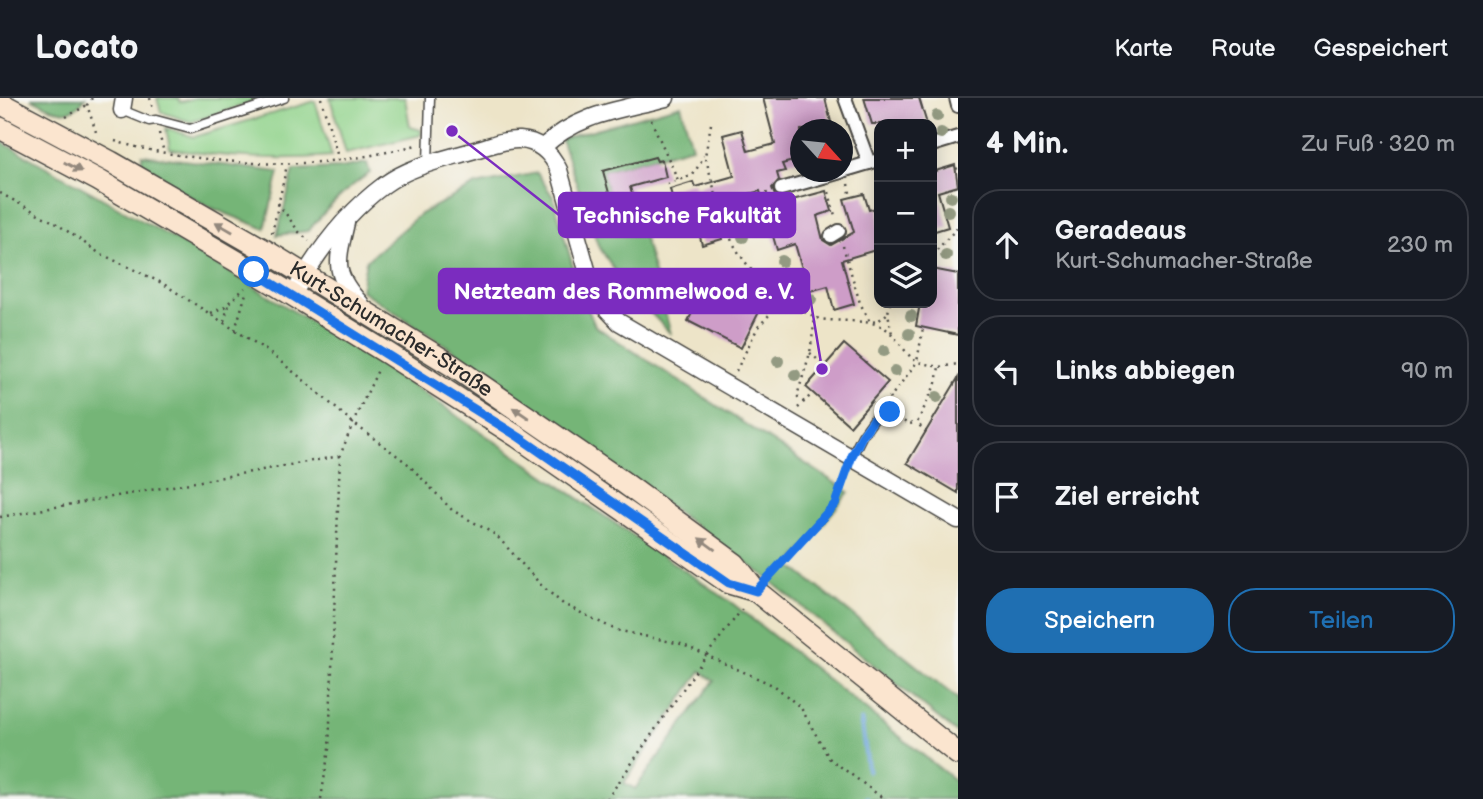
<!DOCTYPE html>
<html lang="de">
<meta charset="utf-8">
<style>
body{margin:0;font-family:"Balsamiq Sans",sans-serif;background:#242831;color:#f1f3f6}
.controls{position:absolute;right:21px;top:21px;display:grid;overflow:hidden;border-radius:14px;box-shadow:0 4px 18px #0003}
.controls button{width:63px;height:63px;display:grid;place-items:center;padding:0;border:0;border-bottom:2px solid #363941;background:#171b24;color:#f1f3f6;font:35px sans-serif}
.compass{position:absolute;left:790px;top:21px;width:63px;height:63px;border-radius:50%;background:#171b24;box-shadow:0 4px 18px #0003;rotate:117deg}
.stop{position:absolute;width:21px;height:21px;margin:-16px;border:5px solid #1a73e8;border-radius:50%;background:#fff}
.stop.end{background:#1a73e8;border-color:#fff;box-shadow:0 2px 7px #0008}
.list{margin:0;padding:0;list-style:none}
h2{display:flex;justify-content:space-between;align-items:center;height:91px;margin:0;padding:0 28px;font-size:30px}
h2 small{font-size:23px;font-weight:400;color:#9ea1a6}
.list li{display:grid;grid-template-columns:46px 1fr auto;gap:21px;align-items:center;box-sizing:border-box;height:112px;margin:0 14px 14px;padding:0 14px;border:2px solid #363941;border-radius:28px}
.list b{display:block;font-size:26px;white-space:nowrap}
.list p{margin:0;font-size:23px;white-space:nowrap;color:#9ea1a6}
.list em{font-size:23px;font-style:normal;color:#9ea1a6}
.actions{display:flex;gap:14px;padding:21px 28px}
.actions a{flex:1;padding:16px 0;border:2px solid #1f6fb2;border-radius:28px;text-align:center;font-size:24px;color:#1f6fb2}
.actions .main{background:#1f6fb2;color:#fff}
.icon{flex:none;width:38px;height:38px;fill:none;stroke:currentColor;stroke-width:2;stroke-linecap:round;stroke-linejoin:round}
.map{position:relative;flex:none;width:958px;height:701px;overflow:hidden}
header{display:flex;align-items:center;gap:42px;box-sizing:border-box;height:98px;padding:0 35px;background:#171b24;border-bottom:2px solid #363941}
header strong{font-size:33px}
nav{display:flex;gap:38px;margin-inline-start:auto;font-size:24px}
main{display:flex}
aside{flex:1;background:#171b24}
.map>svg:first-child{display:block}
.green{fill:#91d38b;stroke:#5e7f5b;stroke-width:2}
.forest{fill:#74b577;stroke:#507051;stroke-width:2;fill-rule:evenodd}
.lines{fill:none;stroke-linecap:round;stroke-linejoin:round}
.stream{stroke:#70a6dd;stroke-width:5}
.building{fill:#ce9dc8}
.service-casing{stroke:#484743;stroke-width:11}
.pedestrian-casing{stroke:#484743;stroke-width:16}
.minor-casing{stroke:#484743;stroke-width:19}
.secondary-casing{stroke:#484743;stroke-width:24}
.path{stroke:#484743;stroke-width:2.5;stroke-dasharray:2 5;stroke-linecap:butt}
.service{stroke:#fff;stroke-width:8}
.pedestrian{stroke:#fff;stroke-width:12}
.minor{stroke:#fff;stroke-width:16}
.secondary{stroke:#fbe5cf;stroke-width:21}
.tree{fill:#939a82}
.oneway{fill:#93887d}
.route{stroke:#1a73e8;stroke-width:9}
.labels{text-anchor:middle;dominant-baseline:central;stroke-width:7;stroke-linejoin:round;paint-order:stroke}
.street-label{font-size:21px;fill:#2b2b2b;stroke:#f6f6f2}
.leader{fill:none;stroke:#7b2cbf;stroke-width:2.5}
.callout-dot{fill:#7b2cbf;stroke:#f6f6f2;stroke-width:2.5}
.callout{fill:#7b2cbf;stroke:#7b2cbf;stroke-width:2.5}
.callout-label{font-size:23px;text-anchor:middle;font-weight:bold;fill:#fff}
</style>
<header>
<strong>Locato</strong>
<nav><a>Karte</a><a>Route</a><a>Gespeichert</a></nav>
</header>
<main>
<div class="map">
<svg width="958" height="701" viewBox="0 0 958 701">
<rect width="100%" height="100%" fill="#f6f6f2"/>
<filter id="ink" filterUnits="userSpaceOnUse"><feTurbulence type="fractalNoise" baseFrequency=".0143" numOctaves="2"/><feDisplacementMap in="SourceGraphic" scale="14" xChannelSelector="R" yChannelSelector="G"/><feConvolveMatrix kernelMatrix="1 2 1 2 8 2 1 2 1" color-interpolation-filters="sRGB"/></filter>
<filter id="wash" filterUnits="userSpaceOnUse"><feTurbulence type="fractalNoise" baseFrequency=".00686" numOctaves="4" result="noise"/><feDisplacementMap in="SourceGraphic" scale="28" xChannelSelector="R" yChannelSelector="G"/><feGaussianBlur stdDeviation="1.57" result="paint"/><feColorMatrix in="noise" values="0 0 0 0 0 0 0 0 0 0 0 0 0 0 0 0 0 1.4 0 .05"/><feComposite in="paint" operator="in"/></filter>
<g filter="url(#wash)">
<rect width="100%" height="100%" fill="#ede4c8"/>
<!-- green -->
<g class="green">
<polygon points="157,0 178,0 180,4 195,0 266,0 191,24 161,14"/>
<polygon points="330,0 405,0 410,29 421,32 421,37 346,55"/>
<path d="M315 3 332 58C274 63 227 59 170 51L166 30 194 39Z"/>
</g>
<!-- forest -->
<g class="forest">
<path d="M31 0H85C68 24 52 11 31 0Z"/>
<polygon points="681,7 692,49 603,73 615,116 636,111 671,236 625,188 598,147 561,41"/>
<path d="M0 43 187 148 393 274 732 505 958 685V701H0ZM701 573 714 583 635 691 624 685Z"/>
<polygon points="142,57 279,74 265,131 212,110 141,73"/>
<path d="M367 65 370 75C345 91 327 111 308 133L277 137 294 72 340 70Z"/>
<polygon points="537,75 553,99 579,190 595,228 849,394 790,467 958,601 958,636 762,476 459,256 361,192 366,163 420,116 476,87"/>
</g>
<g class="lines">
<!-- stream -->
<g class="stream">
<polyline points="861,623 868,673"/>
<polyline points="866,700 866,701"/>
</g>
</g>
<g id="blocks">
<!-- building -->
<g class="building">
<polygon points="763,0 825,0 833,32 801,32 801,61 782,66 785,73 777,75 779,82 772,90 775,98 784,99 785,104 826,93 832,113 817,118 823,142 831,147 854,134 844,101 864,96 869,112 879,109 879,151 842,162 854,206 834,212 828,188 792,198 787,178 803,174 795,146 777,152 760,93 713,106 722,141 702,147 698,130 669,138 664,118 676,115 670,91 693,84 695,89 734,78 723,37 742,32 748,53 775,46"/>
<polygon points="864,0 919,0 927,26 872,26"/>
<polygon points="655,59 657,63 662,62 666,79 630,89 636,111 615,117 603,73"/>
<polygon points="955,67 958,88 938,94 948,129 932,134 932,74"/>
<polygon points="714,171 767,198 741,250 688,223"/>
<polygon points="932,171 958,176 958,237 916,228 920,205 932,205"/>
<polygon points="844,246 888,284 850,328 806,289"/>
<polygon points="958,280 958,395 907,365"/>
</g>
</g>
</g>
<g filter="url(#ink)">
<use href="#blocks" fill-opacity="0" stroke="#484743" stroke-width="2"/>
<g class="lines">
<defs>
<g id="service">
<polyline points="122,12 149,23 156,22 190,31 284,0"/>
<polyline points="428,65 430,0"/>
<polyline points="852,358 862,338 882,310"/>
</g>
<g id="pedestrian">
<polyline points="845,0 869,65"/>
<polyline points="956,0 958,8"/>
<polyline points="932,47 958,39"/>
<polyline points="842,73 879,62"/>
<polyline points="781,91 841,74"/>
<polyline points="831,138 839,133"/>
</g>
<g id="minor">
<polyline points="122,12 124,0"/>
<path d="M543 49C579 15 621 12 666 0"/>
<path d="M346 125C337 164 332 175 361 206"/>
<path d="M293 197C316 155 345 116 384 87 411 67 447 61 478 51 492 47 505 41 520 42 539 43 551 55 559 72L589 179 599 203 619 224 958 422"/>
</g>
<g id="secondary">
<path id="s1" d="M0 5 111 64 266 153 453 268 623 384 735 466 756 493 958 656"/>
<polyline points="0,30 98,82 255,174 387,255 518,339 729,485 756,493"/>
</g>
</defs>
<!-- service casing -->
<use href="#service" class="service-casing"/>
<!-- pedestrian casing -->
<use href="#pedestrian" class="pedestrian-casing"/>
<!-- minor casing -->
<use href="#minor" class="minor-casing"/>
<!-- secondary casing -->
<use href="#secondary" class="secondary-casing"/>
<!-- path -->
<g class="path">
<polyline points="92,0 87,7 96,34"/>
<polyline points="150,0 153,11"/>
<polyline points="321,0 339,63"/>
<polyline points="66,19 87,7"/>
<polyline points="651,22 678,82"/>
<polyline points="711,26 705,58 719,108 768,95"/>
<polyline points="159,35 164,55"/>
<path d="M115 43C142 52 171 56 199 60 274 70 342 67 416 47"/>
<polyline points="956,71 958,70"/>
<polyline points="667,86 693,77 704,58"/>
<polyline points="848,86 851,99"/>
<polyline points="829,94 835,118"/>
<polyline points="0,95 57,126 99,155 162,185 263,250 300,279 353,325 407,365 452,412 496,437 541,487 563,506 616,532 681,546 775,588 801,610 829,660 884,701"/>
<polyline points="278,105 299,134 309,143"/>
<path d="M719 108C731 155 756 183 796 208 803 213 811 219 820 221 837 224 870 221 883 229 898 238 903 255 917 264L923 230"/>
<polyline points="272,135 287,67"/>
<polyline points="843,148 860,205 870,224 878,223 888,215"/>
<polyline points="932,157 958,129"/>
<polyline points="890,205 888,215 892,236"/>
<polyline points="211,215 224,209 245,190"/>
<polyline points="224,223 229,206"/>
<polyline points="235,232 247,192"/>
<polyline points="810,255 825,268"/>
<polyline points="736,273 758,229 784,201"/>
<polyline points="889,301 917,264 939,269 958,266"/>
<polyline points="804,304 797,298 810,255 815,220"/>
<polyline points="798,310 813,295"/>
<polyline points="892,316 908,326 917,325"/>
<polyline points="926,334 917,325 936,285 939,269"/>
<polyline points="0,419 340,358"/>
<polyline points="769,478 835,406 846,375"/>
<polyline points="321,701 329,651 340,358 353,325 378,272"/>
<polyline points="607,701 706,558 743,510"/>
</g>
<!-- service -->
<use href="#service" class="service"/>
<!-- pedestrian -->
<use href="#pedestrian" class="pedestrian"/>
<!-- minor -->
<use href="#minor" class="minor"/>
<!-- secondary -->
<use href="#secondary" class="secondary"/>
</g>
<!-- trees -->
<g class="tree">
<circle cx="937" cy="18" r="6"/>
<circle cx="941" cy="35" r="6"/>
<circle cx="951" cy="99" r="6"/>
<circle cx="948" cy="113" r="6"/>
<circle cx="743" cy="139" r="6"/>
<circle cx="946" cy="157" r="6"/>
<circle cx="782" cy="163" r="6"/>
<circle cx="811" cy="201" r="6"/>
<circle cx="911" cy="218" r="6"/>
<circle cx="909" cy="236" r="6"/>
<circle cx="884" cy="253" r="6"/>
<circle cx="778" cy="263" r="6"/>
<circle cx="895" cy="273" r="6"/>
<circle cx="795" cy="277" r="6"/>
<circle cx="937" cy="299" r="6"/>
</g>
<!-- one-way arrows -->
<defs><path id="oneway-solid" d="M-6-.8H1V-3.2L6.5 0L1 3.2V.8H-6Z" transform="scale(1.75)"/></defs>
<g class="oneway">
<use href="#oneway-solid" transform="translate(73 69) rotate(28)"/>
<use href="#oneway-solid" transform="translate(224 129) rotate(-150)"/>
<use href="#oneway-solid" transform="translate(521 315) rotate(-146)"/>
<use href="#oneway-solid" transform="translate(707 446) rotate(-144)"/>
</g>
</g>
<g class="lines" filter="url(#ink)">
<!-- route -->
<polyline class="route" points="254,174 519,339 729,485 756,493 835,406 852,358 862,338 882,310 890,314"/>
</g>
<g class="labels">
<!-- street labels -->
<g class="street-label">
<text stroke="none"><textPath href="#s1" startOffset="452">Kurt-Schumacher-Straße</textPath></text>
</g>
</g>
<!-- callouts -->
<path class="leader" d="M452 33L559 117M822 271L809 193"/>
<g class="callout-dot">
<circle cx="452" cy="33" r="7"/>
<circle cx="822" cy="271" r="7"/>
</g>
<g class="callout">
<rect x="559" y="95" width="236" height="44" rx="7"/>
<rect x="439" y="171" width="370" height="44" rx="7"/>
</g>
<g class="callout-label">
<text x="677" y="125">Technische Fakultät</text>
<text x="624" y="201">Netzteam des Rommelwood e. V.</text>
</g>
</svg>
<div class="controls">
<button>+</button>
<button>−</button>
<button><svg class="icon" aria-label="layers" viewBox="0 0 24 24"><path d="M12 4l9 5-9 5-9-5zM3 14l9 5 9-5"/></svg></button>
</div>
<svg class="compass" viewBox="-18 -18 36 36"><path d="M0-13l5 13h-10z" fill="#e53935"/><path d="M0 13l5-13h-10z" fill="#9ea1a6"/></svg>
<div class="stop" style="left:254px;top:174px"></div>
<div class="stop end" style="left:890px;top:314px"></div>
</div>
<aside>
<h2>4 Min.<small>Zu Fuß · 320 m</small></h2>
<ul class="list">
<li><svg class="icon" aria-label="ahead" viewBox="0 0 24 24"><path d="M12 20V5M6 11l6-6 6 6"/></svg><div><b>Geradeaus</b><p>Kurt-Schumacher-Straße</p></div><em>230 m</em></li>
<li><svg class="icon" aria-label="left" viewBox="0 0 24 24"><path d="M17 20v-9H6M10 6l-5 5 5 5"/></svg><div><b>Links abbiegen</b></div><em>90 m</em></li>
<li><svg class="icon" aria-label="arrive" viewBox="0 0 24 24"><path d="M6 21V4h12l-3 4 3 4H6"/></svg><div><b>Ziel erreicht</b></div></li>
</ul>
<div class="actions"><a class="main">Speichern</a><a>Teilen</a></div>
</aside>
</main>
